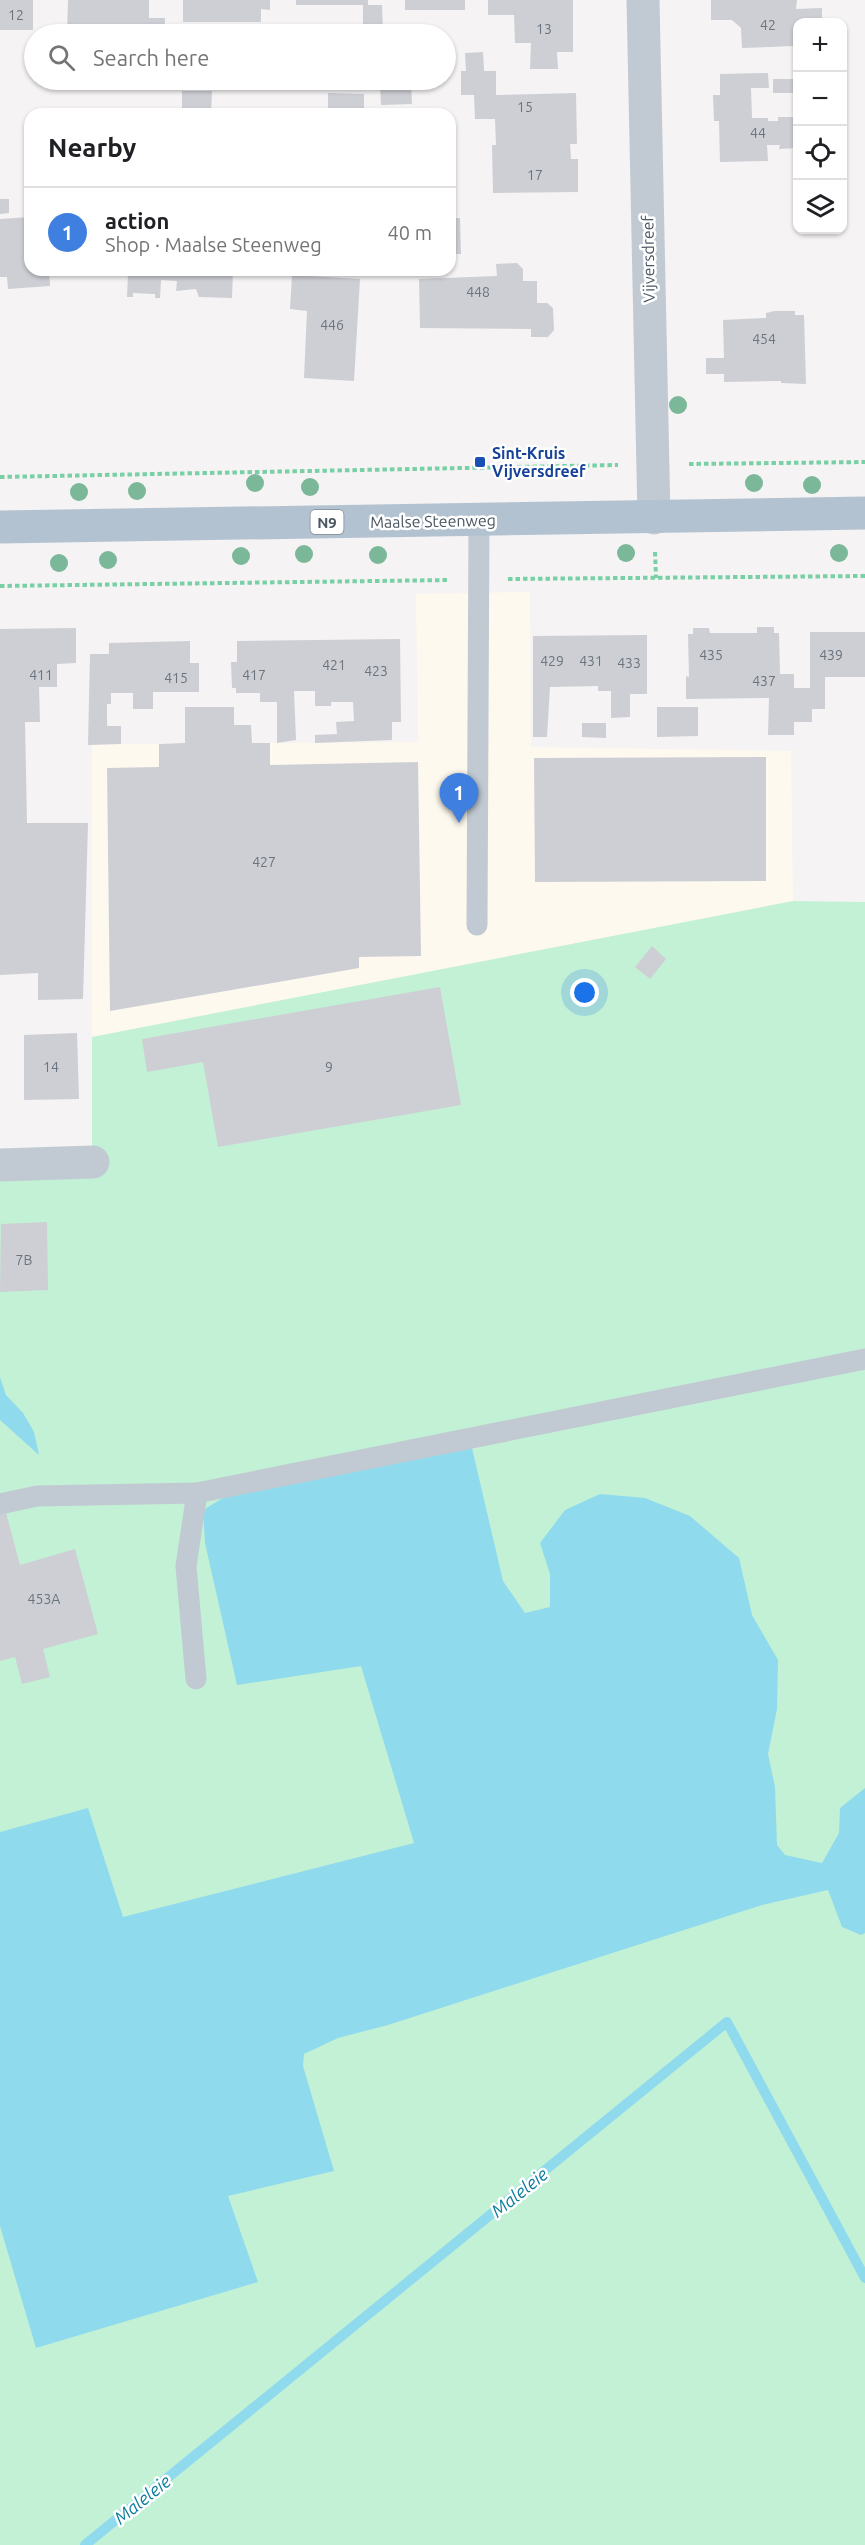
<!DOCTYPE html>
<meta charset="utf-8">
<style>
body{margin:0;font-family:Ubuntu,sans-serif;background:#f2f2f2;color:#202124}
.controls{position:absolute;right:18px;top:18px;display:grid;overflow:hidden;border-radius:12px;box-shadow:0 2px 4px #0004}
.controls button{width:54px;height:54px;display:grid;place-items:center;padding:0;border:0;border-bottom:2px solid #e0e0e0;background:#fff;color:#202124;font:30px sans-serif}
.you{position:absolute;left:585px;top:993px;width:21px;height:21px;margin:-15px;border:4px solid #fff;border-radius:50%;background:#1a73e8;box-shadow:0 0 0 9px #1a73e833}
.badge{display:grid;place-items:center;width:39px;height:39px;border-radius:50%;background:#b45309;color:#fff;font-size:20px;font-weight:700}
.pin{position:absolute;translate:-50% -50px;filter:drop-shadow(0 2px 3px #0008)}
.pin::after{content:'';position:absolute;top:32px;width:21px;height:18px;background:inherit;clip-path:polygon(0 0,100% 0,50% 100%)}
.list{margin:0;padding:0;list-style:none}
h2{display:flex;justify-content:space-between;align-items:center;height:78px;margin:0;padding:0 24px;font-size:26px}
h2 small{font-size:20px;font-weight:400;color:#757577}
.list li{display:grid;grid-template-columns:39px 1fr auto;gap:18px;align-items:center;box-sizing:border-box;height:90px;padding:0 24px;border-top:2px solid #e0e0e0}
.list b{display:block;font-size:22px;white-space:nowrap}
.list p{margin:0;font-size:20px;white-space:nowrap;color:#757577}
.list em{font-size:20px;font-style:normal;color:#757577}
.icon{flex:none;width:33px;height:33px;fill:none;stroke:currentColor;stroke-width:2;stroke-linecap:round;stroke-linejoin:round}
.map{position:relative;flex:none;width:865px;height:2545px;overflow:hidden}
.search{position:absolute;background:#fff;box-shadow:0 2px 4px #0004;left:24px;top:24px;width:432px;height:66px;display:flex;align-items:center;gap:15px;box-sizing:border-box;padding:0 21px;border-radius:33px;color:#757577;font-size:22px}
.panel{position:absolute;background:#fff;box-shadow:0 2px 4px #0004;left:24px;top:108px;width:432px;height:168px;border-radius:18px}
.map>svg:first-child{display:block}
.commercial{fill:#fdf9ef}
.green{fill:#c3f1d5}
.water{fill:#90daee}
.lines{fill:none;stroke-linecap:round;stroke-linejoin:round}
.stream{stroke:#90daee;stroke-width:10}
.building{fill:#cdcfd5}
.path{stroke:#7ad0a6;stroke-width:4;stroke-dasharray:4.5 3;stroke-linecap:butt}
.lane{stroke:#c1cad2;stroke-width:21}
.street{stroke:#c1cad2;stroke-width:33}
.primary{stroke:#b3c2d1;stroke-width:33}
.tree{fill:#7bb799}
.transit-dot{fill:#1a4fb4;stroke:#fff;stroke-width:2}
.labels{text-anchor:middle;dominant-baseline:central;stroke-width:5;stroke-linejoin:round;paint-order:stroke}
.number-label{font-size:14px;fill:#6b747e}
.shield{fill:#fff;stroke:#808990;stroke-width:1.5}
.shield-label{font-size:15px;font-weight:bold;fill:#4a5661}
.street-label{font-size:16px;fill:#4a5661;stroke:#fff}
.transit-label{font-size:16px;font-weight:bold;fill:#164399;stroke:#fff;text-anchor:start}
.water-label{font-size:18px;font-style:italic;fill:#0c7c9b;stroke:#fff}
</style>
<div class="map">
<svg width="865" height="2545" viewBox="0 0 865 2545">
<rect width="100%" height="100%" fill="#f5f3f3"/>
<!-- commercial -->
<polygon class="commercial" points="530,592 531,747 791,751 793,901 92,1037 92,744 418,742 416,594"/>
<!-- green -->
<polygon class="green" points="793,901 865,902 865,2545 0,2545 0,1165 92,1162 92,1037"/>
<!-- water -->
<g class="water">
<polygon points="0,1377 6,1395 23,1413 34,1432 39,1455 0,1420"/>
<polygon points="472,1448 503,1581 525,1613 550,1607 550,1574 540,1543 565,1510 600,1494 645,1498 690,1516 739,1558 752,1615 778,1660 777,1709 768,1754 775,1787 777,1845 785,1855 822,1863 839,1833 840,1808 865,1788 865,1933 861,1935 842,1927 828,1890 762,1905 388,2025 338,2038 304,2054 303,2066 334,2171 228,2196 258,2282 36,2348 0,2226 0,1832 88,1808 123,1917 414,1843 361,1666 237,1685 205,1543 203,1510 228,1495"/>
</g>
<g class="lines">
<!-- stream -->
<polyline class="stream" points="85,2545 727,2022 865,2278"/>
</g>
<!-- building -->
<g class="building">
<rect x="0" y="0" width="33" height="30"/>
<polygon points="68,0 149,0 149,18 165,18 165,34 145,34 145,24 89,24 89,34 67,34"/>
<polygon points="183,0 270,0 270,10 261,9 261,22 183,22"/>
<polygon points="296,0 368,0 368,5 382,5 383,34 363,34 363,5 296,5"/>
<rect x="405" y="0" width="60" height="10"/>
<polygon points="488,0 573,0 573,52 557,52 558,69 530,69 531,43 515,43 514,15 488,15"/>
<polygon points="711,0 797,0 796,9 822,8 822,22 798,22 798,52 794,52 794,46 742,48 741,28 732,20 711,20"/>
<polygon points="483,52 484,71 496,71 496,95 576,93 577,144 570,144 571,159 578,159 578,192 493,193 492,145 496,145 495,119 475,119 474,95 461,95 461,71 466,71 465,53"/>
<polygon points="768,73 769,88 751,88 752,118 768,118 768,121 778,121 778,117 798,117 798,148 779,149 780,145 767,145 768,161 720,162 719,121 714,121 713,95 720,95 720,74"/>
<rect x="773" y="79" width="25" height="14"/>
<polygon points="118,80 184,80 184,82 118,83"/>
<polygon points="411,83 412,104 381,105 380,84"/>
<polygon points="182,91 212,91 211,114 182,114"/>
<polygon points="328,93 364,94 364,114 328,114"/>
<polygon points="0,199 9,199 9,213 0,214"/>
<polygon points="30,217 30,270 49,270 50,286 8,289 7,277 0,277 0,219"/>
<polygon points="450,218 460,218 461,254 450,254"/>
<polygon points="517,263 523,269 523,281 537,281 537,303 547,303 553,308 554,330 548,337 531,337 531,329 420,328 419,279 497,276 496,264"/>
<polygon points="122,270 233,270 232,298 199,297 196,289 176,291 177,281 161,280 160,298 155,298 155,294 133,293 133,297 127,297 128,274 122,274"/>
<polygon points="292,275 360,279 354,381 304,378 307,311 290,309"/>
<polygon points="775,311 795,311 795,315 804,315 806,384 781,383 781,381 724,382 724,374 706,374 706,358 724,358 723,320 766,318 766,313"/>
<polygon points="757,627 774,627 774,633 779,633 780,674 794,674 794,688 810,688 810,632 865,632 865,677 825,677 825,709 812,709 812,722 794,722 794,735 768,735 769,698 686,699 686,676 689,677 688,634 693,634 693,628 709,628 710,633 757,633"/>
<polygon points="76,628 76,663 57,664 57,687 39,687 40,722 25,722 27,823 88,823 83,999 38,1000 38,973 0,975 0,629"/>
<polygon points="647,635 647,694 630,694 630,717 611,718 611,691 598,691 598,686 550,687 547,737 533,737 533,636"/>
<polygon points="400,639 401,722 392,722 392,740 315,743 315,735 337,734 336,722 354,721 353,702 331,702 331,706 315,706 315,691 294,691 296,740 277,743 277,702 260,702 260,693 236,693 236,688 232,688 231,662 237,662 237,641"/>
<polygon points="190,641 190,663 199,663 199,692 153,692 153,709 133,709 133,693 111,693 111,704 107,704 107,726 121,726 121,744 88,745 90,654 109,654 109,643"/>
<polygon points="185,707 234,707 234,725 251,725 252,743 270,743 270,765 418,762 421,956 359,957 359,968 110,1011 107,768 159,767 159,744 185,743"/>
<polygon points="657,707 698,707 698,736 657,737"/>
<polygon points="582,723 606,723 606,738 582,737"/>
<polygon points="766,757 766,881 535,882 534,758"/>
<polygon points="652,946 666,959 650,979 635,967"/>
<polygon points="440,987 461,1105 218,1147 203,1062 147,1072 142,1039"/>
<polygon points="77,1033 79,1099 24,1100 24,1035"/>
<polygon points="47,1222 48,1290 0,1292 1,1224"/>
<polygon points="5,1509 20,1565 75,1549 98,1634 43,1649 50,1677 22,1684 15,1657 0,1661 0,1510"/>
</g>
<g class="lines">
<!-- path -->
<g class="path">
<polyline points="689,464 865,462"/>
<polyline points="0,477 618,465"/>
<polyline points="655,552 656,578"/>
<polyline points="508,579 865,576"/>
<polyline points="0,586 449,580"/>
</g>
<!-- lane -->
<g class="lane">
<polyline points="477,925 479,520"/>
<polyline points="197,1493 865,1359"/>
<polyline points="0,1504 37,1496 197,1493 186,1566 196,1679"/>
</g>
<!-- street -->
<g class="street">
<polyline points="643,0 654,518"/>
<polyline points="0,1165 93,1162"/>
</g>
<!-- primary -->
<polyline class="primary" points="0,527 865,513"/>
</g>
<!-- trees -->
<g class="tree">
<circle cx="678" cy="405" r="9"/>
<circle cx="255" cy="483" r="9"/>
<circle cx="754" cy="483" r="9"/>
<circle cx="812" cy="485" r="9"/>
<circle cx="310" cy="487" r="9"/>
<circle cx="137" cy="491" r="9"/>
<circle cx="79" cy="492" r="9"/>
<circle cx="626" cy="553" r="9"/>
<circle cx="839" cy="553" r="9"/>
<circle cx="304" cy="554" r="9"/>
<circle cx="378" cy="555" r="9"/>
<circle cx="241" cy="556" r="9"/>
<circle cx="108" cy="560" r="9"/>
<circle cx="59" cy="563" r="9"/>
</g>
<!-- markers -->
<rect class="transit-dot" x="474" y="456" width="12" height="12" rx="3"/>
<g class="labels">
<!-- number labels -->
<g class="number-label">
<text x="16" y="15">12</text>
<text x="768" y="25">42</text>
<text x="544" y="29">13</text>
<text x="525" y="107">15</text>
<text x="758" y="133">44</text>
<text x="535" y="175">17</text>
<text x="478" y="292">448</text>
<text x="332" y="325">446</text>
<text x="764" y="339">454</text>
<text x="711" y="655">435</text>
<text x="831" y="655">439</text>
<text x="552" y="661">429</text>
<text x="591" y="661">431</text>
<text x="629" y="663">433</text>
<text x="334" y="665">421</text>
<text x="376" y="671">423</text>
<text x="41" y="675">411</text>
<text x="254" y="675">417</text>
<text x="176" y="678">415</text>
<text x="764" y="681">437</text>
<text x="264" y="862">427</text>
<text x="51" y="1067">14</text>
<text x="329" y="1067">9</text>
<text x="24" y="1260">7B</text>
<text x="44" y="1599">453A</text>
</g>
<!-- shield labels -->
<rect class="shield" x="310.5" y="510" width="33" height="24" rx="4.5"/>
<g class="shield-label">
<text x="327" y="522">N9</text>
</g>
<!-- street labels -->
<g class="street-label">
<text transform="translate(648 259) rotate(-91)">Vijversdreef</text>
<text transform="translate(433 521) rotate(-1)">Maalse Steenweg</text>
</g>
<!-- transit labels -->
<g class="transit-label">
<text x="492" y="453">Sint-Kruis<tspan x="492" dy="18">Vijversdreef</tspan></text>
</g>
<!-- water labels -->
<g class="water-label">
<text transform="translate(519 2192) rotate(-39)">Maleleie</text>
<text transform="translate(142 2499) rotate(-39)">Maleleie</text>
</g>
</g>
</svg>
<div class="controls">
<button>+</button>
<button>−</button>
<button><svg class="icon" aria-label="locate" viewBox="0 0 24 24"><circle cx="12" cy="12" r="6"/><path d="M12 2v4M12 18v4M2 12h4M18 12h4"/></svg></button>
<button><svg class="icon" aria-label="layers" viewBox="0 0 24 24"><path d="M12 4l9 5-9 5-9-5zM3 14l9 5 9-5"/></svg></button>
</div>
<div class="you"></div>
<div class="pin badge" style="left:459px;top:823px;background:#3f7fe0">1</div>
<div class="search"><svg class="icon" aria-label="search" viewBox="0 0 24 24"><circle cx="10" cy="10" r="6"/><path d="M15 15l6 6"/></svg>Search here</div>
<section class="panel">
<h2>Nearby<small></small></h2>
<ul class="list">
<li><span class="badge" style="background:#3f7fe0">1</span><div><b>action</b><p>Shop · Maalse Steenweg</p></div><em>40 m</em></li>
</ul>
</section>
</div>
